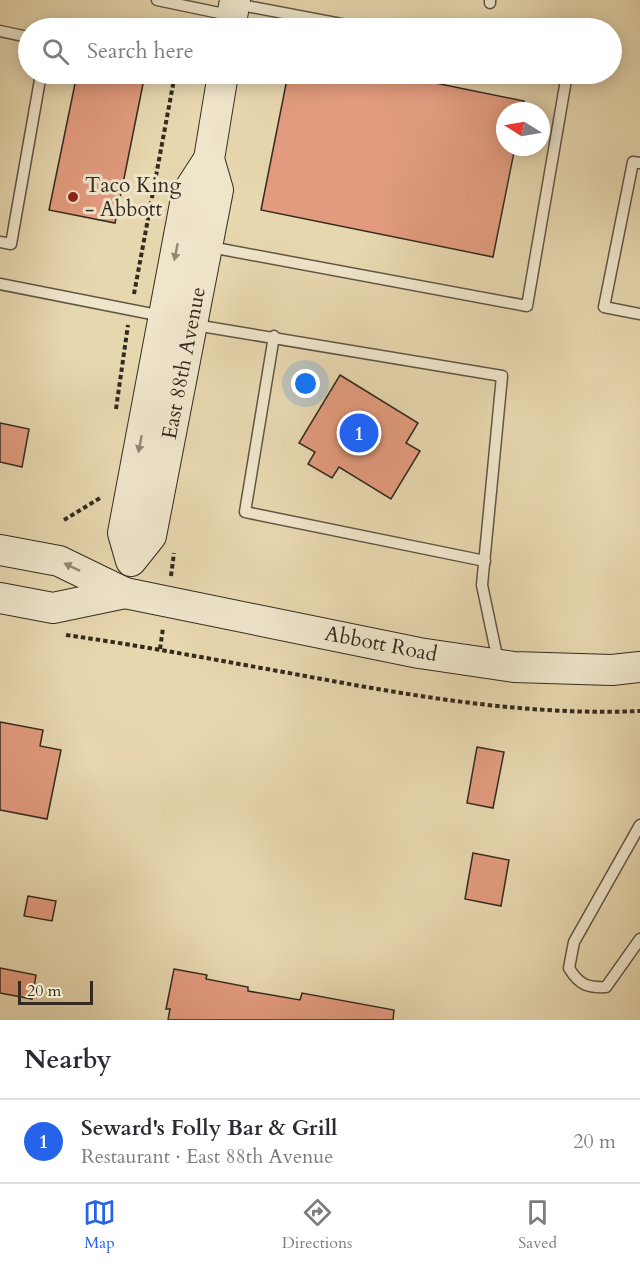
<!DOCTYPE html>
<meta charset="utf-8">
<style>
body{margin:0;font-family:Cardo,serif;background:#f2f2f3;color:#2b2b33}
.compass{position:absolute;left:496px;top:102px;width:54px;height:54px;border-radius:50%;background:#fff;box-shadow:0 3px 15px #0003;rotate:281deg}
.scale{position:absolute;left:18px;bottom:15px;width:75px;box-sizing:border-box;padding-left:6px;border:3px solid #342b20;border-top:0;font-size:16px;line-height:21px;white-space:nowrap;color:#342b20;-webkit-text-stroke:4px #efe5cb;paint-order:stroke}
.you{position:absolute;left:306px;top:384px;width:21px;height:21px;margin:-15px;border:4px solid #fff;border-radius:50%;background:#1a73e8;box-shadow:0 0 0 9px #1a73e833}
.badge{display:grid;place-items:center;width:39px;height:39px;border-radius:50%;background:#2563eb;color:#fff;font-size:20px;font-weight:700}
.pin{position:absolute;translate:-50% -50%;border:3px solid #fff;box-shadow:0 2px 6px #0006}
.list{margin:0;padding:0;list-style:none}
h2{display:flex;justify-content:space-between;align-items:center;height:78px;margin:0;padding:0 24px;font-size:26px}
h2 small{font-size:20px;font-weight:400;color:#7c7c81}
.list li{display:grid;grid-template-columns:39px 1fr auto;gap:18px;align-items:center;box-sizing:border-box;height:84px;padding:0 24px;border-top:2px solid #e1e1e2}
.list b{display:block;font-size:22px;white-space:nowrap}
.list p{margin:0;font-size:20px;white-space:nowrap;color:#7c7c81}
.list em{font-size:20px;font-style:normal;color:#7c7c81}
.icon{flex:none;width:33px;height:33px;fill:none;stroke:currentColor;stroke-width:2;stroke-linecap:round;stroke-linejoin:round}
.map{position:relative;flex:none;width:640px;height:1020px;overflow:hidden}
.search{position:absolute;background:#fff;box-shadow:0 3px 15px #0003;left:18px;right:18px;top:18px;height:66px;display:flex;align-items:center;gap:15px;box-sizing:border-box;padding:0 21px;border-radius:33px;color:#7c7c81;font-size:22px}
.sheet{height:162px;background:#fff}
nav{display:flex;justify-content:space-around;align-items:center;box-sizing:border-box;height:84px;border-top:2px solid #e1e1e2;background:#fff;font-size:16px;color:#7c7c81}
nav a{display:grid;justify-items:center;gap:3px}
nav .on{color:#2563eb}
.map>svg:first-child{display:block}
.building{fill:#e29b7e;stroke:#342b20;stroke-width:1.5}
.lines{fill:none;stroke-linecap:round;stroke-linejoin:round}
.lane-casing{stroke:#615644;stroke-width:13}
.secondary-casing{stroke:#342b20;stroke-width:32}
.path{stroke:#342b20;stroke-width:4;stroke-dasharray:4.5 3;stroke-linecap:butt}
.lane{stroke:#efe5cb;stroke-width:10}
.secondary{stroke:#efe5cb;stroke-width:30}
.oneway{fill:#928876}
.poi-dot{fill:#8f2418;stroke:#efe5cb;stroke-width:2}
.labels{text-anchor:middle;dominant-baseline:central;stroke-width:6;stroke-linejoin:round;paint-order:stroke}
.poi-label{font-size:21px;fill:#342b20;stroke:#efe5cb;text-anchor:start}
.street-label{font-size:21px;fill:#342b20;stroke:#efe5cb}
</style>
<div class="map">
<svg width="640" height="1020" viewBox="0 0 640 1020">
<rect width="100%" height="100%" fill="#e7d7af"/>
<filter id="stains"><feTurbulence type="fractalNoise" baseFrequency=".00333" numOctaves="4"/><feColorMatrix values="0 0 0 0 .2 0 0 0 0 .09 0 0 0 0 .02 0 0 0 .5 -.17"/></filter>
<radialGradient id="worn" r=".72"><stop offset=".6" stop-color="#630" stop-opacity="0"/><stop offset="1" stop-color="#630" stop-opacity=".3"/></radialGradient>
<!-- building -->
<g class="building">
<polygon points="77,74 145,74 115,223 49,210"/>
<polygon points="288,74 391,74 524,101 522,111 505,111 505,147 515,147 493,257 261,210"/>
<polygon points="340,375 418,423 406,443 420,451 391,499 339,467 332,478 308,464 315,452 299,443"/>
<polygon points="0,423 29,429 22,467 0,462"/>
<polygon points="0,722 43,730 40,746 61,750 47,819 0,810"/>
<polygon points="477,747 504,752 493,808 467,803"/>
<polygon points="473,853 509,860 501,906 465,899"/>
<polygon points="28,896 56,901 52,921 24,916"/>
<polygon points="0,968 36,975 32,999 0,993"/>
<polygon points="174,969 207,975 206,979 248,987 248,991 300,1000 302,993 394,1010 393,1020 168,1020 170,1009 166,1009"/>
</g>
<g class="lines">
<defs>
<g id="lane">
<polyline points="157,0 229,15"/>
<polyline points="490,0 490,3"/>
<polyline points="236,4 362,28"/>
<polyline points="0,31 28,37"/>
<polyline points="640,163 633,162 604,307 640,314"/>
<polyline points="0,242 11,244 41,74"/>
<polyline points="210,247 527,306 567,74"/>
<polyline points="0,284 162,316"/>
<polyline points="195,325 502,376 482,585 498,661"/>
<polyline points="274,336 245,512 485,561"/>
<path d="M640 825 574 942 569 968C579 985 588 988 606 987L640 939"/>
</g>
<g id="secondary">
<polyline points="230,28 235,0"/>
<polyline points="209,159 218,190 151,536 131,561 123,533 187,193 209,159 223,74"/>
<polyline points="0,550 59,561 125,593 419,653 514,667 612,670 640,667"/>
<polyline points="0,598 53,608 125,593"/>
</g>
</defs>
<!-- lane casing -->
<use href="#lane" class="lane-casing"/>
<!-- secondary casing -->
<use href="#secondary" class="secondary-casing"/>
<!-- path -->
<g class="path">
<polyline points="134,294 175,74"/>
<polyline points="116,409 128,325"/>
<polyline points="64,520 100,498"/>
<polyline points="171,576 174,553"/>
<path d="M66 635C144 646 222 661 300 675 413 696 525 716 640 711"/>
<polyline points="160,649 163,628"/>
</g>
<!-- lane -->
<use href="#lane" class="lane"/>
<!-- secondary -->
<use href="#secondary" class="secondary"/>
</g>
<!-- one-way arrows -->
<defs><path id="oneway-solid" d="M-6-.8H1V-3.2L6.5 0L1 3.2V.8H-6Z" transform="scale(1.5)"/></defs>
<g class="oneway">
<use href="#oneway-solid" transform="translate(176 252) rotate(101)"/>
<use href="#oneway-solid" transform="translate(140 444) rotate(101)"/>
<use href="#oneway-solid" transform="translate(72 567) rotate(-154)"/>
</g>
<!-- markers -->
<circle class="poi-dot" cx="73" cy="197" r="6"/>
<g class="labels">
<!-- poi labels -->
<g class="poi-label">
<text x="85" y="185">Taco King<tspan x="85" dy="24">- Abbott</tspan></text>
</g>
<!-- street labels -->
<g class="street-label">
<text transform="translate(184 363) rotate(-79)">East 88th Avenue</text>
<text transform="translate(381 644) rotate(11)">Abbott Road</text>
</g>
</g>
<rect width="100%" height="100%" filter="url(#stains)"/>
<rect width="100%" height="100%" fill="url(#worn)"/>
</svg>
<svg class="compass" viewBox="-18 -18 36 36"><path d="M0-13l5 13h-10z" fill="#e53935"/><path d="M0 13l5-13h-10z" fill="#7c7c81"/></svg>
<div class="scale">20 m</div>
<div class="you"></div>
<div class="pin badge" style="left:359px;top:433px">1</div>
<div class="search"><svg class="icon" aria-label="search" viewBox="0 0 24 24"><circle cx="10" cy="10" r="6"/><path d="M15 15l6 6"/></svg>Search here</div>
</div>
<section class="sheet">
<h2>Nearby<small></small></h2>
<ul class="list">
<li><span class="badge">1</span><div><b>Seward's Folly Bar &amp; Grill</b><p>Restaurant · East 88th Avenue</p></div><em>20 m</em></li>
</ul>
</section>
<nav>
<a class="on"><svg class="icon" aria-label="map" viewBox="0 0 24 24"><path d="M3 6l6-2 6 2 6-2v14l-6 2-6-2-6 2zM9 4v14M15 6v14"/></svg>Map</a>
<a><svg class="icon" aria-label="directions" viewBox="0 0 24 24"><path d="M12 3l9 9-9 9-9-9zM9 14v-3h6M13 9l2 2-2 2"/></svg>Directions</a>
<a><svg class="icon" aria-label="saved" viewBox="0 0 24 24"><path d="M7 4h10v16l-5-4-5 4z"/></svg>Saved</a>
</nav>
